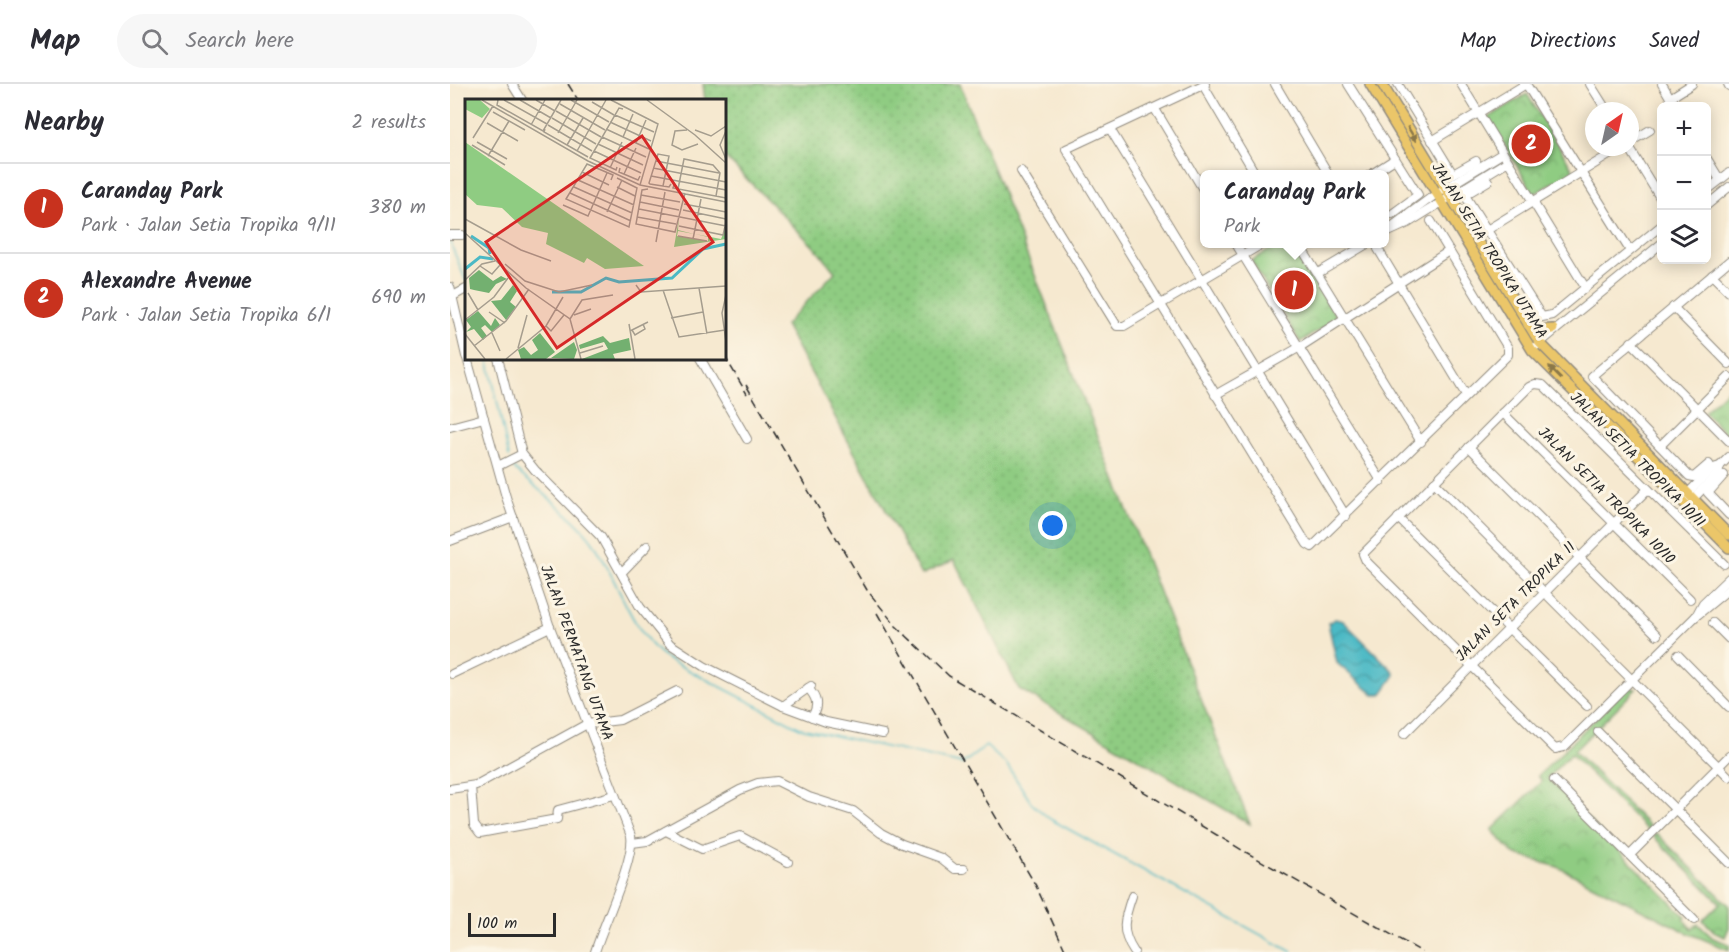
<!DOCTYPE html>
<meta charset="utf-8">
<style>
body{margin:0;font-family:Kalam,sans-serif;background:#f7f7f7;color:#2b2b33}
.controls{position:absolute;right:18px;top:18px;display:grid;overflow:hidden;border-radius:9px;box-shadow:0 3px 15px #0003}
.controls button{width:54px;height:54px;display:grid;place-items:center;padding:0;border:0;border-bottom:2px solid #e1e1e2;background:#fff;color:#2b2b33;font:30px sans-serif}
.compass{position:absolute;left:1135px;top:18px;width:54px;height:54px;border-radius:50%;background:#fff;box-shadow:0 3px 15px #0003;rotate:34deg}
.scale{position:absolute;left:18px;bottom:15px;width:88px;box-sizing:border-box;padding-left:6px;border:3px solid #2b2b2b;border-top:0;font-size:16px;line-height:21px;white-space:nowrap;color:#2b2b2b;-webkit-text-stroke:4px #fcf5e5;paint-order:stroke}
.you{position:absolute;left:603px;top:442px;width:21px;height:21px;margin:-15px;border:4px solid #fff;border-radius:50%;background:#1a73e8;box-shadow:0 0 0 9px #1a73e833}
.badge{display:grid;place-items:center;width:39px;height:39px;border-radius:50%;background:#c8321e;color:#fff;font-size:20px;font-weight:700}
.pin{position:absolute;translate:-50% -50%;border:3px solid #fff;box-shadow:0 2px 6px #0006}
.popup{position:absolute;left:750px;top:86px;width:189px;height:78px;box-sizing:border-box;display:grid;place-content:center;border-radius:9px;background:#fff;filter:drop-shadow(0 2px 4px #0005);font-size:20px;white-space:nowrap;color:#7c7c81}
.popup b{font-size:22px;color:#2b2b33}
.popup::after{content:'';position:absolute;left:50%;top:100%;margin-left:-12px;border:12px solid transparent;border-top-color:#fff}
.list{margin:0;padding:0;list-style:none}
h2{display:flex;justify-content:space-between;align-items:center;height:78px;margin:0;padding:0 24px;font-size:26px}
h2 small{font-size:20px;font-weight:400;color:#7c7c81}
.list li{display:grid;grid-template-columns:39px 1fr auto;gap:18px;align-items:center;box-sizing:border-box;height:90px;padding:0 24px;border-top:2px solid #e1e1e2}
.list b{display:block;font-size:22px;white-space:nowrap}
.list p{margin:0;font-size:20px;white-space:nowrap;color:#7c7c81}
.list em{font-size:20px;font-style:normal;color:#7c7c81}
.icon{flex:none;width:33px;height:33px;fill:none;stroke:currentColor;stroke-width:2;stroke-linecap:round;stroke-linejoin:round}
.map{position:relative;flex:none;width:1279px;height:868px;overflow:hidden}
header{display:flex;align-items:center;gap:36px;box-sizing:border-box;height:84px;padding:0 30px;background:#fff;border-bottom:2px solid #e1e1e2}
header strong{font-size:28px}
nav{display:flex;gap:33px;margin-inline-start:auto;font-size:21px}
.search{width:420px;height:54px;background:#f7f7f7;display:flex;align-items:center;gap:15px;box-sizing:border-box;padding:0 21px;border-radius:33px;color:#7c7c81;font-size:22px}
main{display:flex}
aside{flex:1;background:#fff}
.map>svg:first-child{display:block}
.grass{fill:url(#grass-dots);stroke:#5d7c56;stroke-width:1.5}
.park{fill:url(#park-crowns);stroke:#5d7c56;stroke-width:1.5}
.water{fill:url(#water-waves);stroke:#3b7278;stroke-width:1.5}
.lines{fill:none;stroke-linecap:round;stroke-linejoin:round}
.stream{stroke:#4bb9c5;stroke-width:1.5}
.minor-casing{stroke:#908a7e;stroke-width:10}
.major-casing{stroke:#908a7e;stroke-width:12}
.minor{stroke:#fff;stroke-width:8}
.major{stroke:#ebc669;stroke-width:9}
.rail{stroke:#2b2b2b;stroke-width:1.5;stroke-dasharray:9 4.5;stroke-linecap:butt}
.oneway{fill:#8b784a}
.labels{text-anchor:middle;dominant-baseline:central;stroke-width:6;stroke-linejoin:round;paint-order:stroke}
.street-label{font-size:15px;fill:#2b2b2b;stroke:#fcf5e5}
.inset-river{fill:none;stroke:#4bb9c5;stroke-width:3}
.inset-road{fill:none;stroke:#a59d8e;stroke-width:1.5}
.view{fill:#d62828;fill-opacity:0.15;stroke:#d62828;stroke-width:3}
.inset-edge{fill:none;stroke:#2b2b2b;stroke-width:3}
</style>
<header>
<strong>Map</strong>
<div class="search"><svg class="icon" aria-label="search" viewBox="0 0 24 24"><circle cx="10" cy="10" r="6"/><path d="M15 15l6 6"/></svg>Search here</div>
<nav><a>Map</a><a>Directions</a><a>Saved</a></nav>
</header>
<main>
<aside>
<h2>Nearby<small>2 results</small></h2>
<ul class="list">
<li><span class="badge">1</span><div><b>Caranday Park</b><p>Park · Jalan Setia Tropika 9/11</p></div><em>380 m</em></li>
<li><span class="badge">2</span><div><b>Alexandre Avenue</b><p>Park · Jalan Setia Tropika 6/1</p></div><em>690 m</em></li>
</ul>
</aside>
<div class="map">
<svg width="1279" height="868" viewBox="0 0 1279 868">
<defs>
<pattern id="grass-dots" width="8" height="8" patternUnits="userSpaceOnUse" patternTransform="scale(1.5)"><rect width="8" height="8" fill="#8fcc82"/><path d="M2 2h.1M6 6h.1" fill="none" stroke="#7caf70" stroke-width="1.8" stroke-linecap="round"/></pattern>
<pattern id="park-crowns" width="20" height="18" patternUnits="userSpaceOnUse" patternTransform="scale(1.5)"><rect width="20" height="18" fill="#8fcc82"/><path d="M2 6a3 3 0 1 1 6 0M12 15a3 3 0 1 1 6 0" fill="none" stroke="#7caf70"/></pattern>
<pattern id="water-waves" width="16" height="10" patternUnits="userSpaceOnUse" patternTransform="scale(1.5)"><rect width="16" height="10" fill="#4bb9c5"/><path d="M0 5q4-4 8 0t8 0" fill="none" stroke="#3f97a0"/></pattern>
</defs>
<rect width="100%" height="100%" fill="#fcf5e5"/>
<filter id="ink" filterUnits="userSpaceOnUse"><feTurbulence type="fractalNoise" baseFrequency=".0167" numOctaves="2"/><feDisplacementMap in="SourceGraphic" scale="12" xChannelSelector="R" yChannelSelector="G"/><feConvolveMatrix kernelMatrix="1 2 1 2 8 2 1 2 1" color-interpolation-filters="sRGB"/></filter>
<filter id="wash" filterUnits="userSpaceOnUse"><feTurbulence type="fractalNoise" baseFrequency=".008" numOctaves="4" result="noise"/><feDisplacementMap in="SourceGraphic" scale="24" xChannelSelector="R" yChannelSelector="G"/><feGaussianBlur stdDeviation="1.35" result="paint"/><feColorMatrix in="noise" values="0 0 0 0 0 0 0 0 0 0 0 0 0 0 0 0 0 1.4 0 .05"/><feComposite in="paint" operator="in"/></filter>
<g filter="url(#wash)">
<rect width="100%" height="100%" fill="#f6e9d0"/>
<!-- grass -->
<polygon class="grass" points="253,0 510,0 800,740 569,605 504,476 471,491 335,241 385,188 370,169 275,73 274,16 255,16"/>
<!-- park -->
<g class="park">
<polygon points="1077,10 1124,87 1084,110 1038,34"/>
<polygon points="830,160 841,160 888,235 850,258 801,177"/>
<polygon points="1279,304 1279,353 1254,328"/>
<polygon points="1177,603 1186,605 1124,667 1201,744 1198,747 1121,670 1097,694 1236,833 1234,836 1242,845 1248,840 1263,854 1279,860 1279,866 1238,849 1108,783 1064,770 1042,746 1092,697 1088,692"/>
<polygon points="1206,749 1279,821 1279,843 1275,853 1266,849 1253,836 1270,819 1203,752"/>
</g>
<!-- water -->
<polygon class="water" points="885,535 893,537 944,588 945,591 931,611 924,611 887,579 878,539"/>
<g class="lines">
<!-- stream -->
<g class="stream">
<polyline points="0,158 16,197"/>
<polyline points="38,274 59,373"/>
<path d="M61 378 65 386C86 403 129 437 143 458 168 496 180 547 217 575L350 644 512 680 536 662 557 681 582 720 600 735 842 868"/>
<polyline points="1191,868 1196,868"/>
</g>
</g>
</g>
<g filter="url(#ink)">
<g class="lines">
<defs>
<g id="minor">
<polyline points="62,0 72,16"/>
<polyline points="755,0 616,65 857,460 862,463 1058,271 1058,264 981,137"/>
<polyline points="825,0 879,91"/>
<polyline points="898,0 968,111 942,130"/>
<polyline points="948,0 1003,90 1026,77"/>
<polyline points="1011,0 1135,203"/>
<polyline points="1076,0 1179,165"/>
<polyline points="1140,0 1157,27"/>
<polyline points="1212,0 1225,22"/>
<polyline points="1278,0 1279,2"/>
<polyline points="753,1 806,91"/>
<polyline points="1220,14 1242,0"/>
<polyline points="705,25 754,107"/>
<polyline points="660,45 896,432"/>
<polyline points="982,57 1076,0"/>
<polyline points="1180,58 1200,46"/>
<polyline points="1179,63 1212,117"/>
<polyline points="1256,73 1270,96"/>
<polyline points="571,87 667,242 674,242 812,160"/>
<polyline points="920,91 945,75"/>
<polyline points="1038,97 1018,109 1016,113 1092,233 1102,231 1212,141"/>
<polyline points="1256,107 1279,89"/>
<polyline points="1256,122 1279,103"/>
<polyline points="940,144 986,110 1053,69"/>
<polyline points="1037,146 1172,63"/>
<polyline points="934,150 958,139 1058,77"/>
<polyline points="0,151 12,151"/>
<polyline points="786,160 931,397"/>
<polyline points="849,160 971,358"/>
<polyline points="928,165 1016,311"/>
<polyline points="868,189 917,160"/>
<polyline points="1262,191 1279,208"/>
<polyline points="0,203 16,272"/>
<polyline points="3,212 16,205"/>
<polyline points="1223,223 1279,280"/>
<polyline points="1181,258 1279,357"/>
<polyline points="1085,263 1212,159"/>
<path d="M17 274 56 413 100 543 181 752C185 775 153 841 145 868"/>
<polyline points="48,274 72,370 85,386 151,453 190,523 220,560 254,582 333,622 376,638 433,650"/>
<polyline points="250,274 297,355"/>
<polyline points="765,311 850,263 999,167"/>
<polyline points="1053,329 1240,515"/>
<polyline points="0,343 34,334"/>
<polyline points="1210,362 1279,293"/>
<polyline points="1019,363 1207,551"/>
<polyline points="1259,380 1244,393 1239,392 1142,292 1279,177"/>
<polyline points="48,382 72,370"/>
<polyline points="1274,391 1258,409 1279,431"/>
<polyline points="984,398 1279,693"/>
<polyline points="1231,416 1263,384 1270,382"/>
<polyline points="1239,419 1268,389 1270,382 1279,373"/>
<polyline points="948,434 1137,622"/>
<polyline points="0,457 63,433"/>
<polyline points="1274,480 1093,301 1085,300 1079,303 913,470 916,477 1105,665 1114,663 1245,533 1279,505"/>
<polyline points="172,488 197,462"/>
<polyline points="1246,532 1253,519 1279,494"/>
<polyline points="1263,539 1279,555"/>
<polyline points="1228,571 1279,623"/>
<polyline points="2,590 100,543"/>
<path d="M358 604C367 614 369 621 362 633"/>
<polyline points="333,622 361,602"/>
<polyline points="1148,648 1279,779"/>
<polyline points="954,650 1198,405"/>
<polyline points="1104,696 1244,836"/>
<polyline points="21,702 24,741 30,749 107,735 108,726 164,711"/>
<polyline points="0,705 26,701 137,640 170,636 227,607"/>
<polyline points="216,747 252,765 290,752 338,778"/>
<polyline points="182,759 197,757 290,706 308,699 327,697 359,713 403,727 431,749 452,760 491,774 505,785 514,785"/>
<polyline points="1180,771 1279,672"/>
<path d="M682 812C674 835 670 847 684 868"/>
</g>
<g id="major">
<polyline points="920,0 1082,266 1279,464"/>
<polyline points="932,0 1089,258 1279,451"/>
<polyline points="1078,241 1086,246 1103,245"/>
</g>
</defs>
<!-- minor casing -->
<use href="#minor" class="minor-casing"/>
<!-- major casing -->
<use href="#major" class="major-casing"/>
<!-- minor -->
<use href="#minor" class="minor"/>
<!-- major -->
<use href="#major" class="major"/>
<!-- rail -->
<g class="rail">
<polyline points="118,0 128,16"/>
<polyline points="274,271 297,310"/>
<polyline points="296,301 417,506 446,542 499,592 792,766 972,868"/>
<polyline points="427,529 586,802 616,868"/>
</g>
</g>
<!-- one-way arrows -->
<defs><path id="oneway-solid" d="M-6-.8H1V-3.2L6.5 0L1 3.2V.8H-6Z" transform="scale(1.5)"/></defs>
<g class="oneway">
<use href="#oneway-solid" transform="translate(962 50) rotate(59)"/>
<use href="#oneway-solid" transform="translate(1105 289) rotate(-135)"/>
</g>
</g>
<g class="labels">
<!-- street labels -->
<g class="street-label">
<text transform="translate(1039 167) rotate(58)">JALAN SETIA TROPIKA UTAMA</text>
<text transform="translate(1187 376) rotate(45)">JALAN SETIA TROPIKA 10/11</text>
<text transform="translate(1156 412) rotate(45)">JALAN SETIA TROPIKA 10/10</text>
<text transform="translate(1066 518) rotate(-45)">JALAN SETA TROPIKA 11</text>
<text transform="translate(126 569) rotate(70)">JALAN PERMATANG UTAMA</text>
</g>
</g>
<!-- overview -->
<g transform="translate(15 15)">
<rect width="261" height="261" fill="#f6e9d0"/>
<path d="M0 43 179 167 140 170 122 159 119 164 81 145 83 134 57 128 37 109 12 106 0 95Z" fill="#8fcc82"/>
<path d="M14 171 28 182 36 177 42 180 31 185 24 194 9 191 5 190 4 179ZM48 186 52 192 45 203 51 208 41 221 26 202 36 201ZM13 212 26 227 30 219 35 226 27 233 20 226 16 229 22 237 18 241 9 230 1 233 6 228 1 221ZM75 234 90 253 81 260H56L53 251 59 248 66 256 73 251 67 241ZM138 237 145 244 164 239 166 251 148 255 150 260H117L143 250 139 243 115 250 114 246ZM109 243 112 251 109 260 86 259Z" fill="#73b070"/>
<path d="M0 1H15L25 10 17 19 0 10ZM214 119 213 131 229 135 213 132 212 137 243 142V138L230 135 256 140 261 128V140L209 148Z" fill="#8fcc82"/>
<path class="inset-river" d="M6 137 24 149 25 155M0 170 15 158 28 160M87 193H116L141 179 154 183 207 179 238 150 261 145"/>
<path class="inset-road" d="M17 1 123 62 175 86 261 103M33 1 32 6 78 32 96 1M39 1 82 25M55 1 86 19M71 1 90 12M106 1 144 23M146 1 193 25 175 86M182 1 230 36 261 64M127 3 149 16M95 5 140 31M91 12 136 38M28 13 60 31M150 16 189 33M87 19 131 45M145 23 186 42M22 24 53 42M66 26 80 1M83 26 127 52M80 30 79 33 123 58M141 30 184 50M222 31 210 32 207 46 217 51 233 45M230 31 246 37 261 27M93 34 112 1M137 38 181 58M158 38 168 15M8 39 28 7M12 43 42 60M171 44 181 21M133 45 178 66M7 46 40 66M102 46 118 19M112 52 141 1M129 52 176 74M23 57 44 22M261 60 255 46 261 32M191 62 254 74M152 68 151 71 125 59 154 9 158 10M145 69 157 43M155 69 154 73 173 81 175 77M188 69 261 83M117 73 144 86M159 75 171 49M186 77 261 91M113 81 169 106M146 81 148 76 122 65 101 100 164 128 172 89 152 79M209 86 208 89 261 99M198 87 204 57 193 55 184 84 185 85 204 88 206 85M109 88 167 114M152 88 170 97M183 90 177 91 171 125 210 133 220 94M213 90 219 60 248 66 255 74 251 97M105 94 166 122M176 96 215 103M175 103 214 111M219 105 261 113M98 106 123 117 142 74M174 110 261 127M218 111 261 120M142 113 157 81M172 118 211 125M0 120 56 151 86 162M214 127 258 136 261 123M0 134 61 189 105 220 116 260M213 137 242 142M228 140 236 100M191 143 200 93M40 165 60 182 94 193 127 186M15 167 27 175 35 166M0 181 17 165 30 162M171 186 176 193 261 187M234 189 242 235M198 191 214 238 260 231M3 194 13 211M261 196 257 214 261 243M24 213 40 224M109 216 126 210M206 219 238 213M105 220 117 201 148 196M0 221 29 198 43 179M164 225 170 260M81 227 86 232 99 216M167 231 170 236 180 230 178 225M165 232 183 223M27 234 35 252M0 235 20 260M9 247 41 222 64 190M53 249 62 216M115 254 138 247M41 260 81 227 98 198"/>
<path class="view" d="M177 37 248 143 92 249 21 143Z"/>
<rect width="261" height="261" class="inset-edge"/>
</g>
</svg>
<div class="controls">
<button>+</button>
<button>−</button>
<button><svg class="icon" aria-label="layers" viewBox="0 0 24 24"><path d="M12 4l9 5-9 5-9-5zM3 14l9 5 9-5"/></svg></button>
</div>
<svg class="compass" viewBox="-18 -18 36 36"><path d="M0-13l5 13h-10z" fill="#e53935"/><path d="M0 13l5-13h-10z" fill="#7c7c81"/></svg>
<div class="scale">100 m</div>
<div class="you"></div>
<div class="pin badge" style="left:844px;top:206px">1</div>
<div class="popup"><b>Caranday Park</b>Park</div>
<div class="pin badge" style="left:1081px;top:60px">2</div>
</div>
</main>
